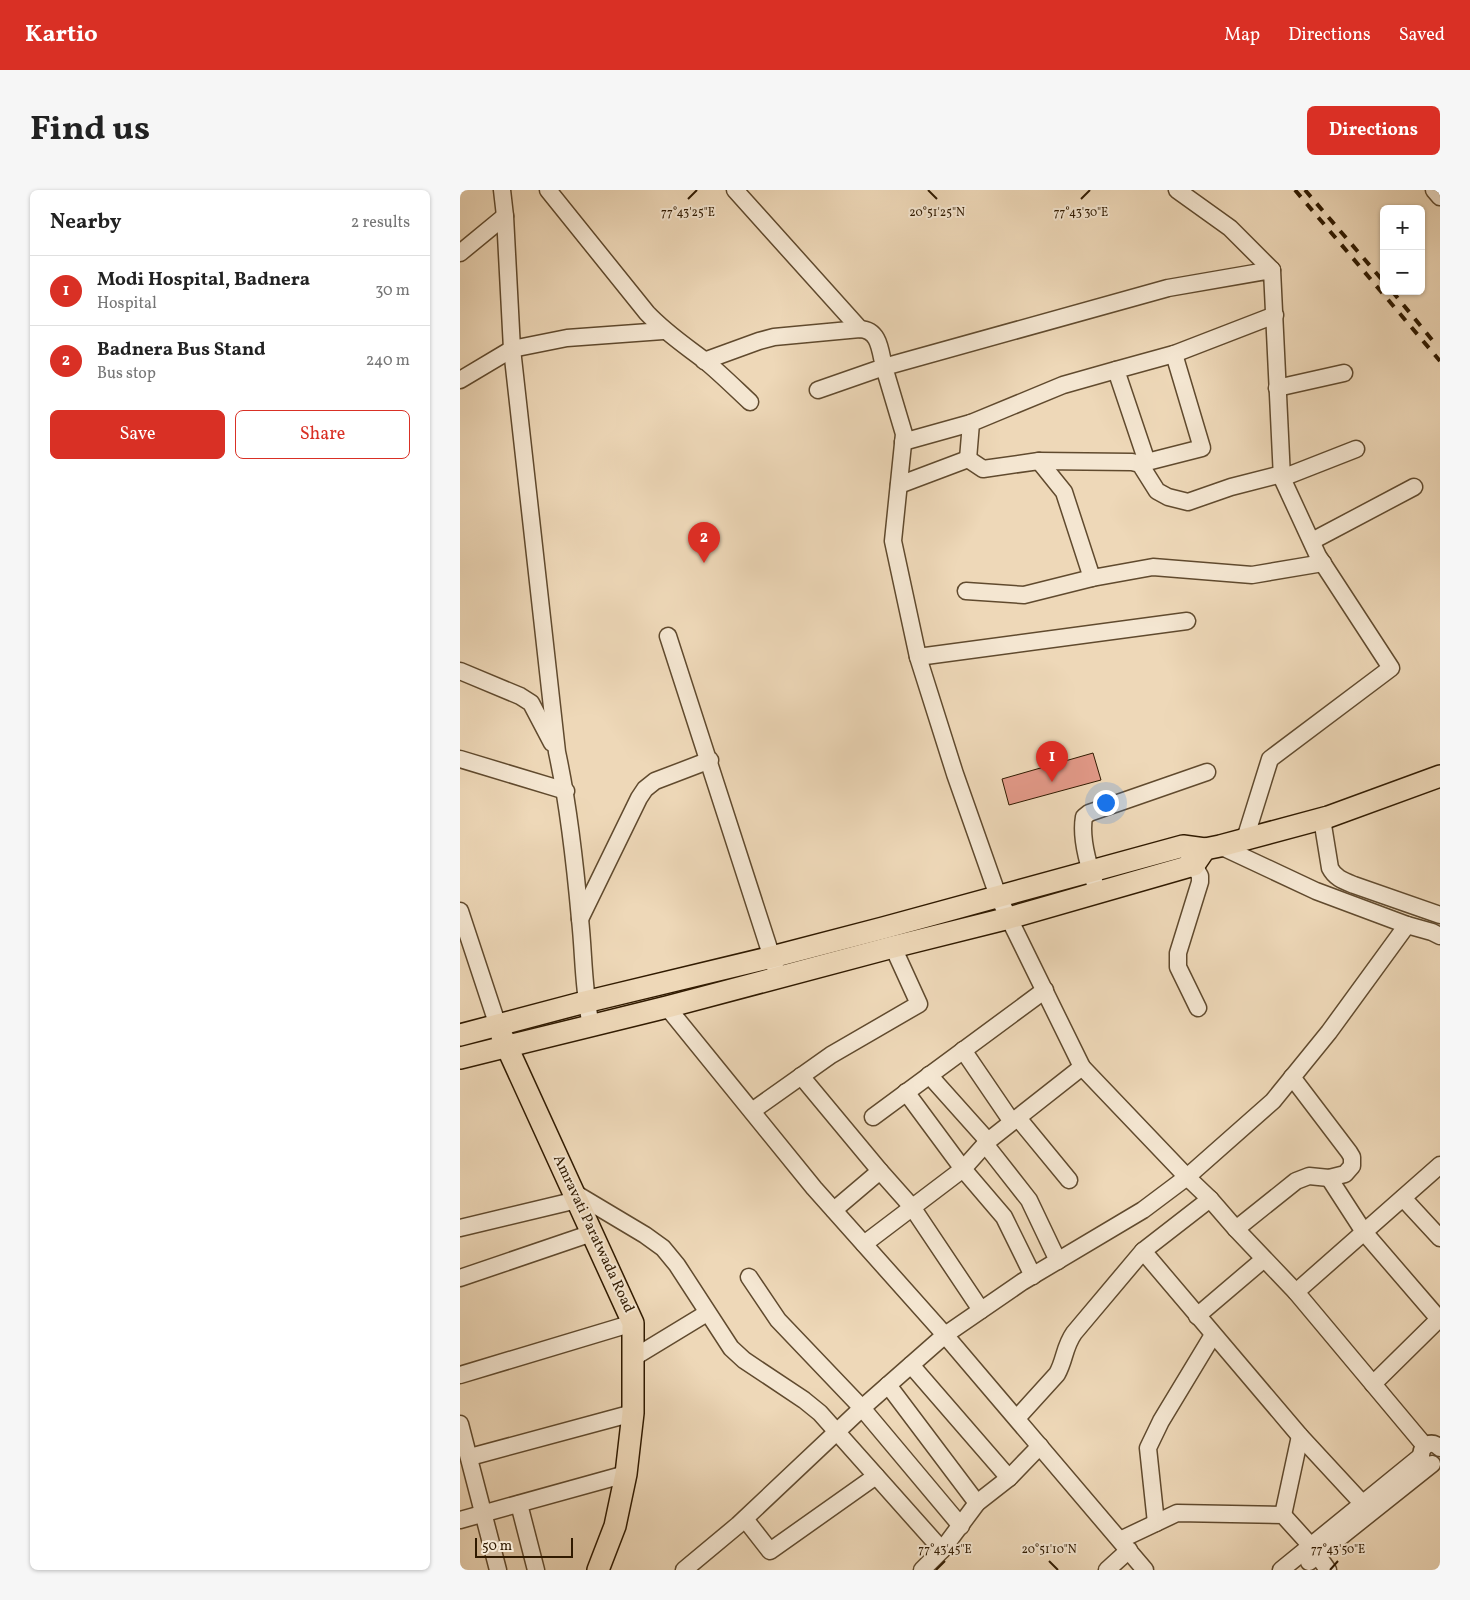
<!DOCTYPE html>
<meta charset="utf-8">
<style>
body{margin:0;font-family:Vollkorn,serif;background:#f6f6f6;color:#222}
.controls{position:absolute;right:15px;top:15px;display:grid;overflow:hidden;border-radius:8px;box-shadow:0 1px 4px #0004}
.controls button{width:45px;height:45px;display:grid;place-items:center;padding:0;border:0;border-bottom:1px solid #e0e0e0;background:#fff;color:#222;font:25px sans-serif}
.scale{position:absolute;left:15px;bottom:12px;width:98px;box-sizing:border-box;padding-left:5px;border:2px solid #301a00;border-top:0;font-size:14px;line-height:18px;white-space:nowrap;color:#301a00;-webkit-text-stroke:4px #f4e6d1;paint-order:stroke}
.you{position:absolute;left:645px;top:612px;width:18px;height:18px;margin:-12px;border:4px solid #fff;border-radius:50%;background:#1a73e8;box-shadow:0 0 0 8px #1a73e833}
.badge{display:grid;place-items:center;width:32px;height:32px;border-radius:50%;background:#d93025;color:#fff;font-size:16px;font-weight:700}
.pin{position:absolute;translate:-50% -41px;filter:drop-shadow(0 1px 2px #0008)}
.pin::after{content:'';position:absolute;top:26px;width:18px;height:15px;background:inherit;clip-path:polygon(0 0,100% 0,50% 100%)}
.list{margin:0;padding:0;list-style:none}
h2{display:flex;justify-content:space-between;align-items:center;height:65px;margin:0;padding:0 20px;font-size:21px}
h2 small{font-size:16px;font-weight:400;color:#767676}
.list li{display:grid;grid-template-columns:32px 1fr auto;gap:15px;align-items:center;box-sizing:border-box;height:70px;padding:0 20px;border-top:1px solid #e0e0e0}
.list b{display:block;font-size:19px;white-space:nowrap}
.list p{margin:0;font-size:16px;white-space:nowrap;color:#767676}
.list em{font-size:16px;font-style:normal;color:#767676}
.actions{display:flex;gap:10px;padding:15px 20px}
.actions a{flex:1;padding:11px 0;border:1px solid #d93025;border-radius:8px;text-align:center;font-size:18px;color:#d93025}
.actions .main{background:#d93025;color:#fff}
.map{position:relative;flex:none;width:980px;height:1380px;overflow:hidden;border-radius:8px}
header{display:flex;align-items:center;gap:30px;box-sizing:border-box;height:70px;padding:0 25px;background:#d93025;color:#fff}
header strong{font-size:24px}
nav{display:flex;gap:28px;margin-inline-start:auto;font-size:18px}
.intro{display:flex;align-items:center;justify-content:space-between;box-sizing:border-box;height:120px;padding:0 30px}
h1{margin:0;font-size:35px}
.button{padding:12px 22px;border-radius:8px;background:#d93025;color:#fff;font-size:18px;font-weight:700}
main{display:flex;gap:30px;padding:0 30px}
aside{flex:1;background:#fff;border-radius:8px;box-shadow:0 1px 4px #0004}
.map>svg:first-child{display:block}
.building{fill:#e29988;stroke:#301a00}
.lines{fill:none;stroke-linecap:round;stroke-linejoin:round}
.minor-casing{stroke:#604a2e;stroke-width:19}
.major-casing{stroke:#301a00;stroke-width:24}
.minor{stroke:#f4e6d1;stroke-width:16}
.major{stroke:#eed8b8;stroke-width:21}
.rail{stroke:#301a00;stroke-width:4;stroke-dasharray:9 9;stroke-linecap:butt}
.ticks{fill:none;stroke:#301a00;stroke-width:2}
.labels{text-anchor:middle;dominant-baseline:central;stroke-width:4;stroke-linejoin:round;paint-order:stroke}
.street-label{font-size:15px;fill:#301a00;stroke:#f4e6d1}
.ticks-label{font-size:12px;text-anchor:middle;fill:#301a00;stroke:#f4e6d1;stroke-width:4;stroke-linejoin:round;paint-order:stroke}
</style>
<header>
<strong>Kartio</strong>
<nav><a>Map</a><a>Directions</a><a>Saved</a></nav>
</header>
<div class="intro"><h1>Find us</h1><a class="button">Directions</a></div>
<main>
<aside>
<h2>Nearby<small>2 results</small></h2>
<ul class="list">
<li><span class="badge">1</span><div><b>Modi Hospital, Badnera</b><p>Hospital</p></div><em>30 m</em></li>
<li><span class="badge">2</span><div><b>Badnera Bus Stand</b><p>Bus stop</p></div><em>240 m</em></li>
</ul>
<div class="actions"><a class="main">Save</a><a>Share</a></div>
</aside>
<div class="map">
<svg width="980" height="1380" viewBox="0 0 980 1380">
<rect width="100%" height="100%" fill="#eed8b8"/>
<filter id="stains"><feTurbulence type="fractalNoise" baseFrequency=".004" numOctaves="4"/><feColorMatrix values="0 0 0 0 .2 0 0 0 0 .09 0 0 0 0 .02 0 0 0 .5 -.17"/></filter>
<radialGradient id="worn" r=".72"><stop offset=".6" stop-color="#630" stop-opacity="0"/><stop offset="1" stop-color="#630" stop-opacity=".3"/></radialGradient>
<!-- building -->
<polygon class="building" points="633,563 641,590 549,615 542,589"/>
<g class="lines">
<defs>
<g id="minor">
<path d="M42 0 45 26 52 159 97 562C109 617 115 673 120 729 124 765 123 800 131 835"/>
<path d="M88 0 187 123C206 143 223 154 244 170 260 183 275 198 290 212"/>
<polyline points="275,0 400,139"/>
<polyline points="717,0 770,38 812,80"/>
<polyline points="974,0 980,7"/>
<polyline points="0,63 45,26"/>
<path d="M244 171 299 151 314 147 400 139C420 140 420 161 424 177L358 200"/>
<polyline points="0,190 52,159 107,148 203,141"/>
<polyline points="817,198 884,183"/>
<polyline points="443,252 511,233"/>
<polyline points="508,269 511,233 603,195 656,180"/>
<polyline points="579,271 604,302 632,388 693,377 792,385 863,373"/>
<polyline points="687,272 742,258 714,164"/>
<polyline points="680,274 687,272 656,180 714,164 815,125"/>
<polyline points="822,288 896,259"/>
<polyline points="439,295 508,269 523,279 579,271 672,272 680,274 697,301 708,307 728,312 771,297 822,284"/>
<polyline points="852,351 954,297"/>
<polyline points="506,401 564,405 632,388"/>
<polyline points="208,446 315,777"/>
<polyline points="458,467 727,431"/>
<polyline points="0,481 60,506 71,513 92,553"/>
<polyline points="0,569 106,601"/>
<path d="M862 629 870 678C875 688 884 691 894 695L980 725"/>
<polyline points="785,649 810,569 931,478 858,366 822,288 812,80 708,98 424,177 444,244 433,351 458,467 495,584 538,706 622,877 727,987 750,1009 776,1039 836,1102 965,1256"/>
<polyline points="760,656 856,701 947,735 972,742 980,746"/>
<polyline points="729,666 740,686 740,692 718,763 718,777 738,818"/>
<path d="M638 702C630 681 620 649 624 627L629 623 747 582"/>
<polyline points="0,721 38,836"/>
<polyline points="120,729 179,608 185,599 195,591 250,570"/>
<polyline points="207,817 354,998 485,1145 685,1380"/>
<polyline points="503,860 552,932"/>
<polyline points="469,885 528,951"/>
<polyline points="341,886 420,981"/>
<polyline points="446,902 503,979 544,1027 573,1086"/>
<polyline points="292,921 371,865 459,814 433,757"/>
<polyline points="413,927 585,800"/>
<polyline points="558,928 609,990"/>
<polyline points="525,954 569,1010 598,1071"/>
<polyline points="869,988 904,1042 979,1129"/>
<polyline points="113,1002 185,1045 203,1058 217,1075 271,1158 284,1170 344,1210 360,1223 482,1360"/>
<polyline points="943,1008 980,1048"/>
<polyline points="750,1009 683,1061 840,1246 902,1313"/>
<polyline points="374,1020 420,981 452,1017 521,1120"/>
<polyline points="0,1038 117,1010"/>
<polyline points="776,1039 836,991 849,986 869,988 885,984 892,976 892,967 889,962 832,887"/>
<polyline points="404,1054 503,979 528,951 622,877"/>
<polyline points="289,1087 318,1130 402,1218 501,1336"/>
<polyline points="0,1088 132,1043"/>
<polyline points="836,1102 980,975"/>
<polyline points="737,1126 804,1069"/>
<polyline points="173,1168 247,1123"/>
<polyline points="451,1175 549,1288"/>
<polyline points="0,1185 173,1133"/>
<polyline points="913,1194 980,1128"/>
<polyline points="428,1195 517,1313"/>
<path d="M557 1228 597 1184C605 1170 604 1157 614 1143L683 1061"/>
<polyline points="0,1234 38,1380"/>
<path d="M961 1265C962 1254 972 1250 980 1258"/>
<polyline points="10,1267 173,1223"/>
<polyline points="59,1314 76,1380"/>
<polyline points="823,1325 840,1246"/>
<polyline points="285,1329 310,1361 416,1286"/>
<polyline points="0,1330 166,1284"/>
<polyline points="696,1333 688,1258 701,1231 753,1145"/>
<polyline points="660,1350 717,1323 823,1325 851,1356 868,1380"/>
<polyline points="849,1372 972,1274"/>
<polyline points="224,1380 278,1335 402,1218 485,1145 562,1092 683,1020 727,987 813,911 869,842 947,735"/>
<polyline points="462,1380 482,1360 517,1313 549,1288 580,1256"/>
<polyline points="647,1380 669,1360"/>
<polyline points="821,1380 961,1266"/>
</g>
<g id="major">
<polyline points="0,845 125,812 312,767 423,738 723,656 745,659 760,656 868,627 980,586"/>
<polyline points="42,846 173,1133 173,1223 166,1284 155,1336 138,1380"/>
<polyline points="0,868 207,817 433,757 549,728 734,675 745,659"/>
</g>
</defs>
<!-- minor casing -->
<use href="#minor" class="minor-casing"/>
<!-- major casing -->
<use href="#major" class="major-casing"/>
<!-- minor -->
<use href="#minor" class="minor"/>
<!-- major -->
<use href="#major" class="major"/>
<!-- rail -->
<g class="rail">
<polyline points="835,0 980,171"/>
<polyline points="845,0 924,92"/>
<polyline points="932,101 973,151"/>
</g>
</g>
<!-- ticks -->
<path class="ticks" d="M468 0 477 9M228 9 237 0M621 9 630 0M589 1371 598 1380M476 1380 485 1371M870 1380 878 1371"/>
<g class="labels">
<!-- street labels -->
<g class="street-label">
<text transform="translate(133 1044) rotate(65)">Amravati Paratwada Road</text>
</g>
</g>
<g class="ticks-label">
<text x="477" y="26">20°51'25"N</text>
<text x="228" y="26">77°43'25"E</text>
<text x="621" y="26">77°43'30"E</text>
<text x="485" y="1363">77°43'45"E</text>
<text x="878" y="1363">77°43'50"E</text>
<text x="589" y="1363">20°51'10"N</text>
</g>
<rect width="100%" height="100%" filter="url(#stains)"/>
<rect width="100%" height="100%" fill="url(#worn)"/>
</svg>
<div class="controls">
<button>+</button>
<button>−</button>
</div>
<div class="scale">50 m</div>
<div class="you"></div>
<div class="pin badge" style="left:592px;top:592px">1</div>
<div class="pin badge" style="left:244px;top:373px">2</div>
</div>
</main>
